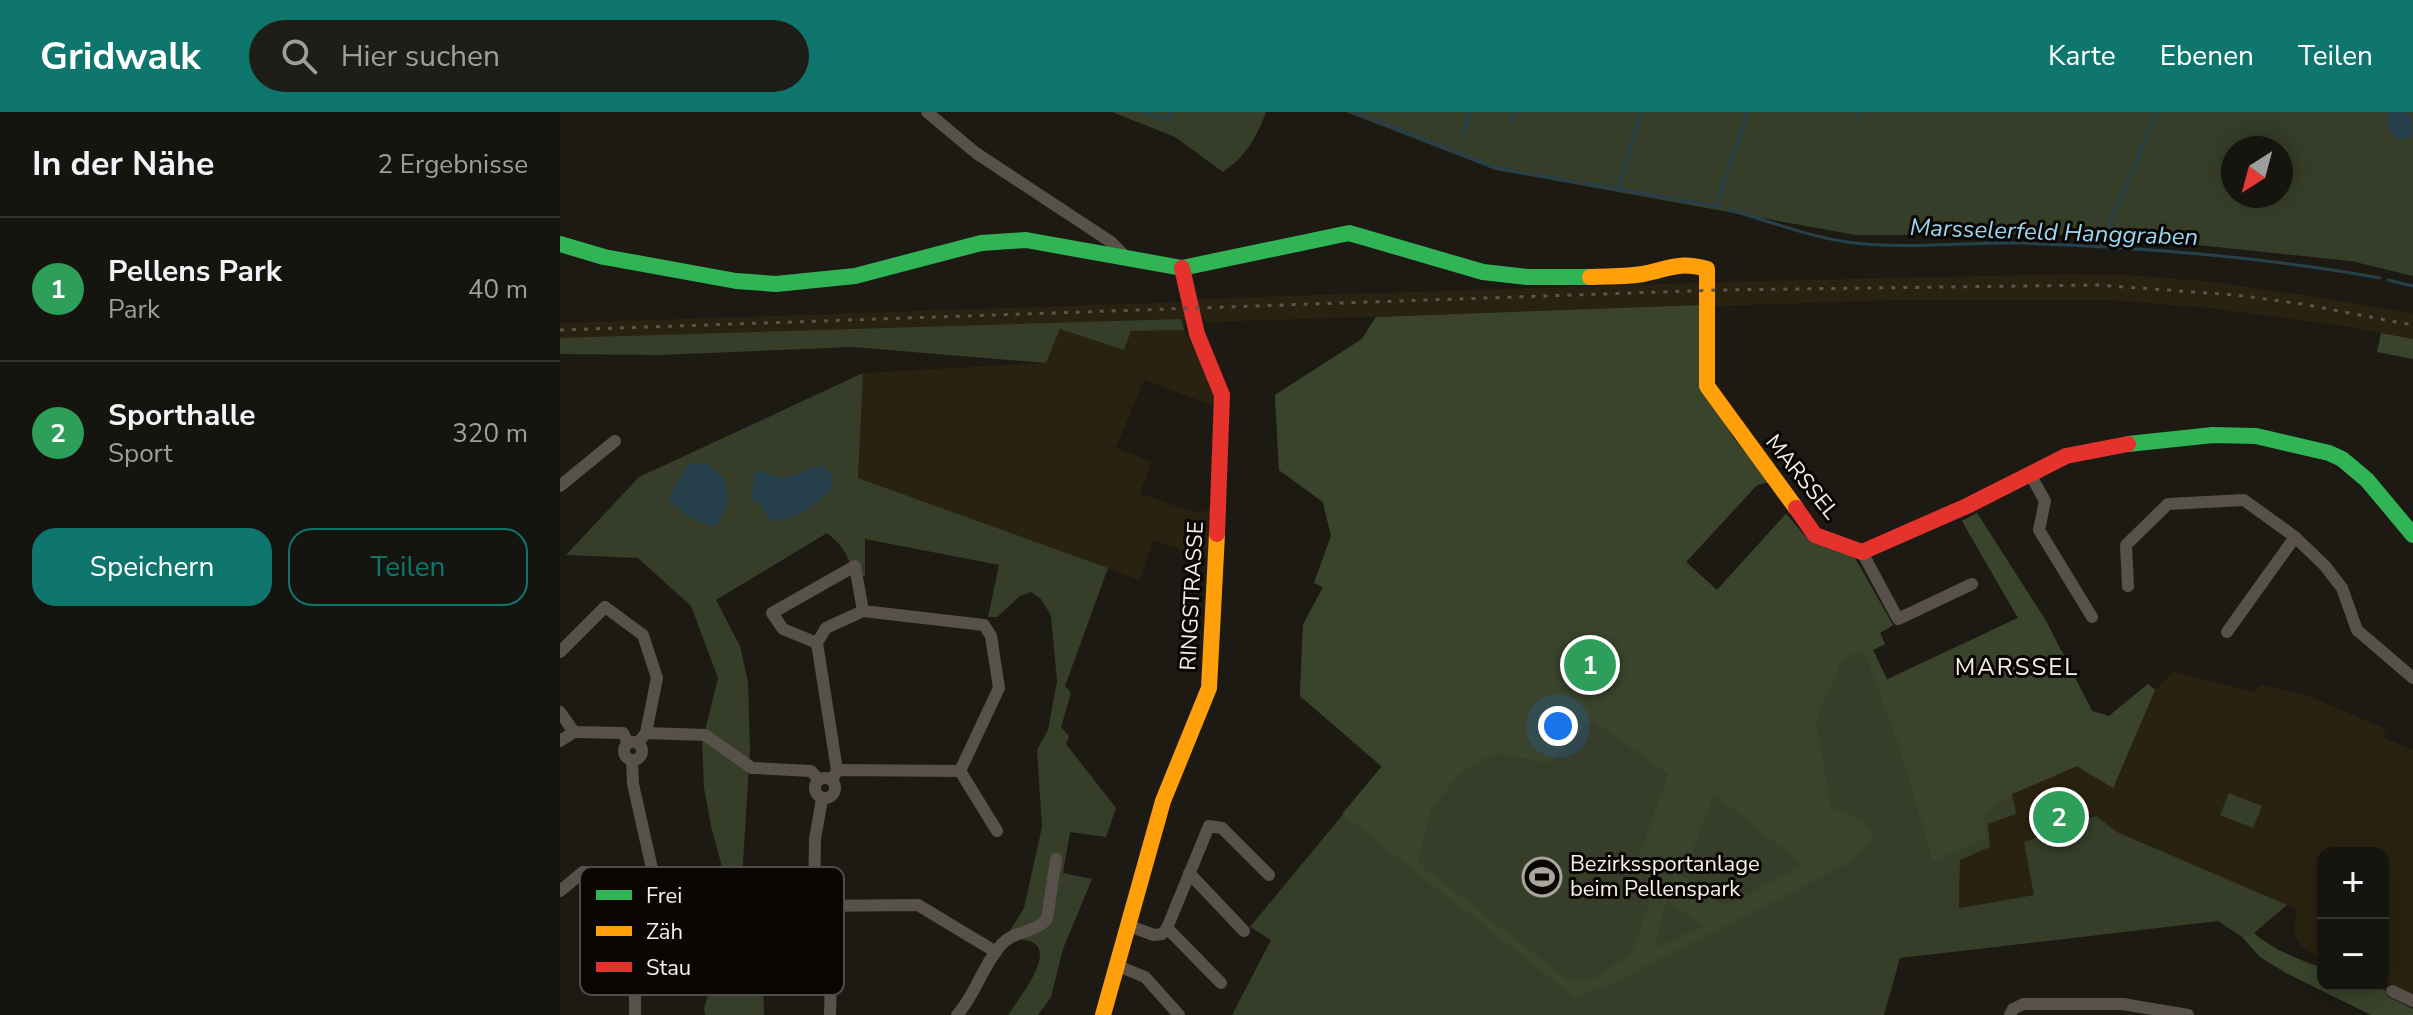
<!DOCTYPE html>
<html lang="de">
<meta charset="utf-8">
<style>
body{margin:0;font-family:"Nunito Sans",sans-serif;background:#1f1d17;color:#f1f3f6}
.controls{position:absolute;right:24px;bottom:24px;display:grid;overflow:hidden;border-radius:16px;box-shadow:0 4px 20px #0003}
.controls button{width:72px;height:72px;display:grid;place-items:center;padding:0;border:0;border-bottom:2px solid #35332e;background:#16140e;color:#f1f3f6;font:40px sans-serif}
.compass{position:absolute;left:1661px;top:24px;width:72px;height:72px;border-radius:50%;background:#16140e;box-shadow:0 4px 20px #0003;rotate:216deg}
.you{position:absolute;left:998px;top:614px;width:28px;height:28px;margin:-20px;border:6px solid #fff;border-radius:50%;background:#1a73e8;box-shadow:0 0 0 12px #1a73e833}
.badge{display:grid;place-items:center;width:52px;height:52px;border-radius:50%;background:#0f766e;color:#fff;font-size:26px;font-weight:700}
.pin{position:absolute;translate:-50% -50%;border:4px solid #fff;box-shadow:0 2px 8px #0006}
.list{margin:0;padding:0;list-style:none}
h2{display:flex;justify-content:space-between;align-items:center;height:104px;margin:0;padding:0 32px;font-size:34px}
h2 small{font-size:26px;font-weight:400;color:#9e9e9e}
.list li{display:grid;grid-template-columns:52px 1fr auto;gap:24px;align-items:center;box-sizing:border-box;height:144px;padding:0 32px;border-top:2px solid #35332e}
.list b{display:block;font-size:30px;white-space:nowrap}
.list p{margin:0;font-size:26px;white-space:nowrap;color:#9e9e9e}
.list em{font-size:26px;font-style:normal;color:#9e9e9e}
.actions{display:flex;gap:16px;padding:24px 32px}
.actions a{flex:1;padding:18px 0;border:2px solid #0f766e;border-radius:24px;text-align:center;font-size:28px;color:#0f766e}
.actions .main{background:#0f766e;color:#fff}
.icon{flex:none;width:44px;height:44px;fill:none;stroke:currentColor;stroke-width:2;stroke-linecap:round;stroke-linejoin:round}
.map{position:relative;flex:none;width:1853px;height:903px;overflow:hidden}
header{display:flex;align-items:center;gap:48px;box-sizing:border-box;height:112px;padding:0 40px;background:#0f766e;color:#fff}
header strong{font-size:38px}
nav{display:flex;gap:44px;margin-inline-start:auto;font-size:28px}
.search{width:560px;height:72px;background:#1f1d17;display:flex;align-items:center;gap:20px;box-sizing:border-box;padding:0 28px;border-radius:44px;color:#9e9e9e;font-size:30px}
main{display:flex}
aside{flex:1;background:#16140e}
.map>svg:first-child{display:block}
.built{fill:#2a2210}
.green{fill:#363d28;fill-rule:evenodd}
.forest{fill:#3a432b;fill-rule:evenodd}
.water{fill:#26414c}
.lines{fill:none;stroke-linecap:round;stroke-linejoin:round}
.stream{stroke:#26414c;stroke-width:3}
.street{stroke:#575149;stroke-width:12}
.fast{stroke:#30b455;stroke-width:16}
.slow{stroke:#ff9f0a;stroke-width:16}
.jam{stroke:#e5322d;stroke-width:16}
.rail{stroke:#59564f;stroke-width:3;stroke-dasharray:4 8;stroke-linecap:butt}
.labels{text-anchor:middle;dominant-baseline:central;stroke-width:6;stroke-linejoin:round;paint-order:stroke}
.street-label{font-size:22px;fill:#f5f1e9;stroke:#090603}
.poi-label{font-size:22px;fill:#f5f1e9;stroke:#090603;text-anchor:start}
.water-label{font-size:24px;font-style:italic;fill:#9bd7f3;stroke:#090603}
.neighbourhood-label{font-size:24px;letter-spacing:2px;fill:#f5f1e9;stroke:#090603}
.key{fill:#090603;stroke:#504c48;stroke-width:2}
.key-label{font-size:22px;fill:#f5f1e9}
</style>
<header>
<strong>Gridwalk</strong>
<div class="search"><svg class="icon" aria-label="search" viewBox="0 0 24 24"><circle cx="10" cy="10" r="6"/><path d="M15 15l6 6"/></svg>Hier suchen</div>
<nav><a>Karte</a><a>Ebenen</a><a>Teilen</a></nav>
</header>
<main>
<aside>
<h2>In der Nähe<small>2 Ergebnisse</small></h2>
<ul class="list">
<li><span class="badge" style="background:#2e9e5b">1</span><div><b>Pellens Park</b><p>Park</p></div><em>40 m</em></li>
<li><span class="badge" style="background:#2e9e5b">2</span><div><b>Sporthalle</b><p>Sport</p></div><em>320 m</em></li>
</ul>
<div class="actions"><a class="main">Speichern</a><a>Teilen</a></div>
</aside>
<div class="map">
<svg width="1853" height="903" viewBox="0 0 1853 903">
<rect width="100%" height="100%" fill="#1d1a13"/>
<!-- built -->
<g class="built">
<polygon points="1501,162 1570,163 1653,170 1770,187 1853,202 1853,227 1797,216 1651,196 1546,188 1343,188 645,210 636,187 1161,170"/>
<polygon points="625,190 625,211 0,230 0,211"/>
<polygon points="500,217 564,237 571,219 624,218 651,272 657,295 584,268 556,336 592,350 580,381 636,401 652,397 648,447 593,428 580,468 298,366 303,261 485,251"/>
<polygon points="1613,560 1695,580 1700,573 1746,583 1826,617 1823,625 1853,638 1853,882 1823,869 1823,741 1763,741 1763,846 1740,834 1735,822 1735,809 1738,798 1557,720 1536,705 1474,783 1399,796 1400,747 1452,682 1517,654 1553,675 1595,578"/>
</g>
<!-- green -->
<g class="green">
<path d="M552 0H706C697 25 686 44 663 60L615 25Z"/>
<path d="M786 0H1853V164L1791 149 1542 123H1296L936 58ZM1673 36H1721V84H1673Z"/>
<polygon points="816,205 1144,276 1174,327 1210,370 1197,373 1126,450 1157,478 1226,402 1246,425 1291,439 1333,513 1320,521 1325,532 1313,538 1327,567 1458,506 1402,409 1417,401 1486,509 1532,599 1549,604 1588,572 1595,578 1553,676 1517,654 1452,682 1456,702 1428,712 1430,735 1400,748 1399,796 1474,783 1464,730 1536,704 1557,720 1727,793 1694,821 1682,825 1658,809 1340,846 1324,903 672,903 711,828 690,815 822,655 740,584 743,513 763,475 754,471 771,424 763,390 719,358 715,283 802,227"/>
<polygon points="621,207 624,218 571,219 564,238 500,217 486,251 293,235 99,243 0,242 0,226"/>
<path d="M303 261 298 366 548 456 505 574 511 581 501 615 509 624 506 632 556 696 546 725 510 720 503 761 532 767 503 837 491 885 478 903H448C466 876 512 820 444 828L464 796 482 715 477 638 488 618 497 569 491 504 481 487 471 480 460 484 437 505H428L439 453 305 427V464H293C289 443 283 434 267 421L156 488 180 534 188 570 190 638 183 751 184 801 203 870 204 903H145L144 897 156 854 162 819V755L151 714 144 676 142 631 158 566 131 494 78 446 6 443 79 365Z"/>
<polygon points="1669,681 1702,694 1693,716 1660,703"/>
</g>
<!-- forest -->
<g class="forest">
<path d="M1143 193 1144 276 1174 327 1210 370 1197 373 1126 450 1157 478 1226 402 1246 425 1291 439 1333 513 1320 521 1325 532 1313 538 1327 568 1458 506 1402 409 1417 401 1486 509 1532 599 1549 604 1588 572 1595 578 1553 676 1517 654 1452 682 1423 703 1427 726 1373 749 1338 631 1303 537 1282 548 1256 609 1271 696 1304 709 1315 723 1293 749 1053 871 1015 885 782 702 822 654 740 584 743 513 763 475 754 471 771 424 763 390 719 358 715 283 802 227 816 205ZM1032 608 1108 662 1075 755 1093 769 1088 796 1071 841 1034 867 1008 868 858 751 871 696 904 658 935 641 988 651ZM1154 683H1155L1243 754 1165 794 1123 764ZM1107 787 1142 814 1096 836 1095 835Z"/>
<polygon points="1821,221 1853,227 1853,247 1817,240"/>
<path d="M1694 821C1714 839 1739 847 1763 856V873H1810L1825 878 1827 884 1853 897V903H1811L1726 861 1700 845 1682 825Z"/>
</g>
<!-- water -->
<g class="water">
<path d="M1830 0H1845L1850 3 1853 20 1850 26 1840 28C1829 21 1826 16 1827 2Z"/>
<polygon points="147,351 165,367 168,392 156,415 131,407 108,388 128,352"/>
<path d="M261 353C271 358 272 363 273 373 258 393 236 408 211 409L198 391 190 387 194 371 193 364 198 359C208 359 214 366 224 365 239 364 248 356 261 353Z"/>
</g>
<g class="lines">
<!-- stream -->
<g class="stream">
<polyline points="584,0 608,8 612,0"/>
<polyline points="795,0 935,56 1160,95"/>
<polyline points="1298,6 1300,0"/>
<polyline points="952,10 955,0"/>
<polyline points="903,23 910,0"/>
<polyline points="1058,78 1081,0"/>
<polyline points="1156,94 1188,0"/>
<path d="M1170 98C1209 109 1247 124 1287 130 1343 138 1401 130 1457 131 1579 135 1700 144 1820 166"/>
<polyline points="1540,135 1597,0"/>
<polyline points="1828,168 1853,174"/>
</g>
<!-- street -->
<g class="street">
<polyline points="367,0 416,41 551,130 567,146"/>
<polyline points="1470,362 1485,389 1479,418 1532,505"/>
<polyline points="0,374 55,329"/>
<polyline points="1302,440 1338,507 1412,472"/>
<polyline points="1568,474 1566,433 1608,392 1684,388 1735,425 1765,454 1782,476 1797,518 1853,566"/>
<polyline points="1667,520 1735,425"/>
<polyline points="257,531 223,517 212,501 295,454 303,499"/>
<polyline points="0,540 45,495 83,523 97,566 86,621 78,631"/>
<polyline points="0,600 14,620 63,621 68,631"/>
<polyline points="86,621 145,623 192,656 251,659 259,668"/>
<polyline points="0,629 14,620"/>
<circle cx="73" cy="639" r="9"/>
<polyline points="72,648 73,672 93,761 94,810 75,877 75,903"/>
<polyline points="277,658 257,531 266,516 303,499 424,513 431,524 439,576 400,659"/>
<circle cx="265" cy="676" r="10"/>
<polyline points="272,669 277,658 400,659 437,719"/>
<polyline points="262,687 255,727 254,794 271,863 270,903"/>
<polyline points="629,761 684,819"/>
<polyline points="0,779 23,760 93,761"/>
<polyline points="254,794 358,793 436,840"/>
<polyline points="569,814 594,823 602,822 607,816 649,714 662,716 709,763"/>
<polyline points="607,816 661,871"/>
<polyline points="558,854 585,865 619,903"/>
<polyline points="1832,879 1853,889"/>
<path d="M397 903C416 882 423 852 442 832 455 818 475 821 487 807L496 747"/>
<polyline points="1450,903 1453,897 1463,892 1563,892 1628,903"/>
</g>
<!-- fast -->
<g class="fast">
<polyline points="0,132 44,145 176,169 216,172 295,164 421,131 466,128 622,156 789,121 923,160 967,165 1030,165"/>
<polyline points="1568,332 1653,323 1696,324 1769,341 1782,347 1807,368 1853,423"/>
</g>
<!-- slow -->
<g class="slow">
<path d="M1030 165C1047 164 1066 165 1083 162 1109 157 1118 149 1147 157V274L1236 396"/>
<polyline points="543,903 603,689 649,576 657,422"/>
</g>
<!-- jam -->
<g class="jam">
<polyline points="622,156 637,222 662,283 657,422"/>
<polyline points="1236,396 1255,423 1302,440 1407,394 1506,344 1568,332"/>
</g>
<!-- rail -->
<polyline class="rail" points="0,218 1158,178 1537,173 1676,183 1742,192 1853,213"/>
</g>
<!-- icons -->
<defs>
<symbol id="stadium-ring" viewBox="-11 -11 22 22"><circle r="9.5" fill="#090603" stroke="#a9a69e" stroke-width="1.5"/><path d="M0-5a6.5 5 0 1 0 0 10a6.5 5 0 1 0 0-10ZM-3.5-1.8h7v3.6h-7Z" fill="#a9a69e"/></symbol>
</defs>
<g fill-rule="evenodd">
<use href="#stadium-ring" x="960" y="743" width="44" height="44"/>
</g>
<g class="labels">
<!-- street labels -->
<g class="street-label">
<text transform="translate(1242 365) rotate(51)">MARSSEL</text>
<text transform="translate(632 484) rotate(-87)">RINGSTRASSE</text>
</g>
<!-- poi labels -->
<g class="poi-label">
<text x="1010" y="752">Bezirkssportanlage<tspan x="1010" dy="25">beim Pellenspark</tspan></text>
</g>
<!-- water labels -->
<g class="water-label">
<text transform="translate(1494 120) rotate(2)">Marsselerfeld Hanggraben</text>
</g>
<!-- neighbourhood labels -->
<g class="neighbourhood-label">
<text x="1457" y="555">MARSSEL</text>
</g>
</g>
<!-- legend -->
<rect x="20" y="755" width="264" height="128" rx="12" class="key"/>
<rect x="36" y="778" width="36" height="10" fill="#30b455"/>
<rect x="36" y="814" width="36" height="10" fill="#ff9f0a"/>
<rect x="36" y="850" width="36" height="10" fill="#e5322d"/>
<g class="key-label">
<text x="86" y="791">Frei</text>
<text x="86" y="827">Zäh</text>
<text x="86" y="863">Stau</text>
</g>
</svg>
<div class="controls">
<button>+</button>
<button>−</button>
</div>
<svg class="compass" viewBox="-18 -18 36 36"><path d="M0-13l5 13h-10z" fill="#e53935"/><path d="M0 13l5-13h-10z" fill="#9e9e9e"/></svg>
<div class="you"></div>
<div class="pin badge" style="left:1030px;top:553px;background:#2e9e5b">1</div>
<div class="pin badge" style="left:1499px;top:705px;background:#2e9e5b">2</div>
</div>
</main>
